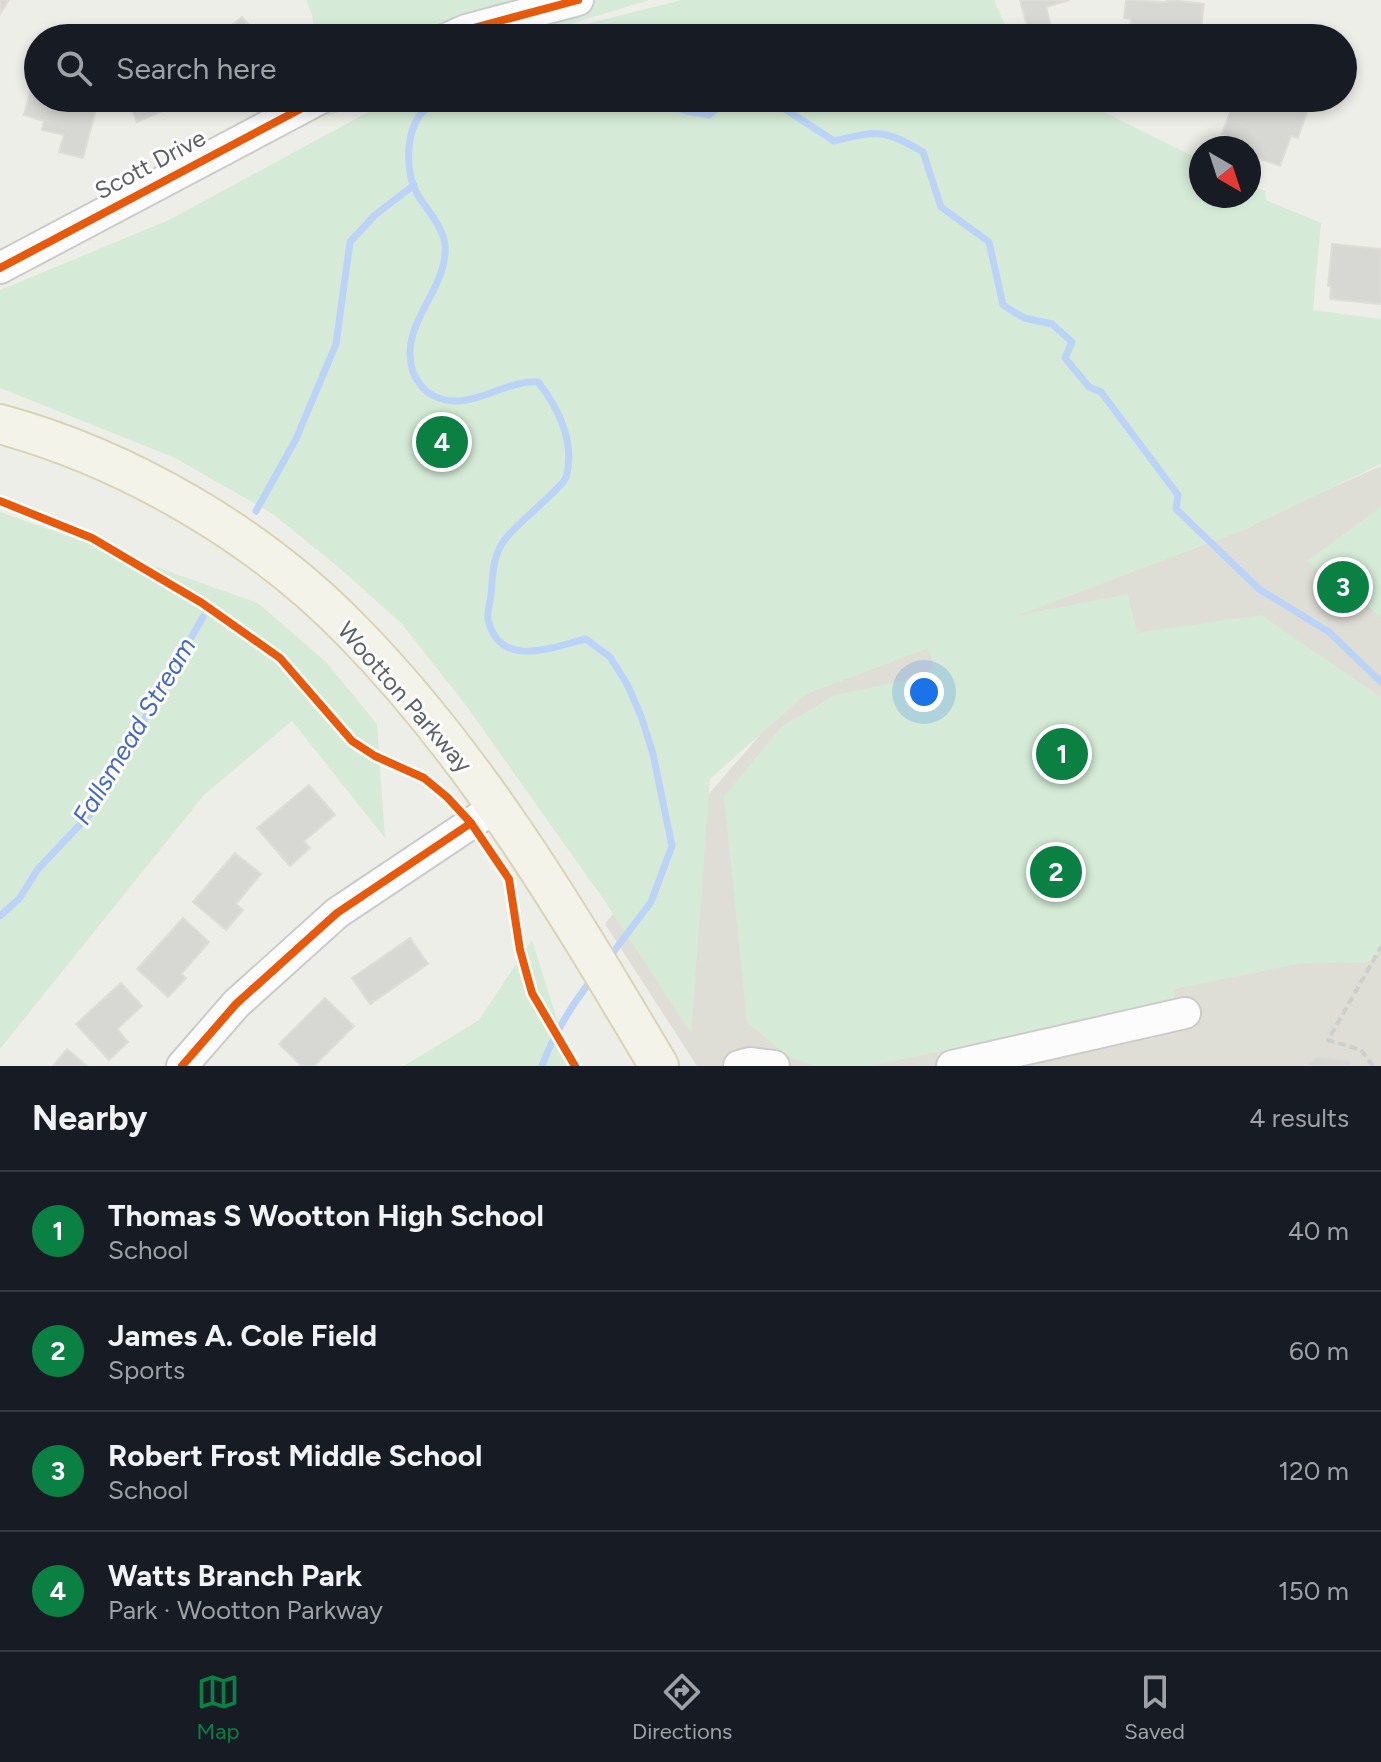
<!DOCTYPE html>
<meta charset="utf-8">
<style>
body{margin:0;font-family:Figtree,sans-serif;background:#242831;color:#f1f3f6}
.compass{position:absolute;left:1189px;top:136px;width:72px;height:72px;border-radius:50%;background:#171b24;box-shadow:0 4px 12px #0003;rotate:141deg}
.you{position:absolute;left:924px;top:692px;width:28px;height:28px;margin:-20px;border:6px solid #fff;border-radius:50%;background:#1a73e8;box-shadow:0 0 0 12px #1a73e833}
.badge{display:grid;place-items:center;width:52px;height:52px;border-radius:50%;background:#0b8043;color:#fff;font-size:26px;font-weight:700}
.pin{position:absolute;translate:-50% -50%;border:4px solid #fff;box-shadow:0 2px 8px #0006}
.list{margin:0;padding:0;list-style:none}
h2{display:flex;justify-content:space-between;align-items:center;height:104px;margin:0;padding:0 32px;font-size:34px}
h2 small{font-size:26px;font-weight:400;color:#9ea1a6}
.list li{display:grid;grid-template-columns:52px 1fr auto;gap:24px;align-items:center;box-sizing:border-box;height:120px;padding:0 32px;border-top:2px solid #363941}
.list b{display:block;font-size:30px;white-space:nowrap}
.list p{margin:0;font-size:26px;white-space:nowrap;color:#9ea1a6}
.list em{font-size:26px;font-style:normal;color:#9ea1a6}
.icon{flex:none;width:44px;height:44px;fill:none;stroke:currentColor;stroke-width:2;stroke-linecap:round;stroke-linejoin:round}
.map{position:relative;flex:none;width:1381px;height:1066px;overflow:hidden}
.search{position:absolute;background:#171b24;box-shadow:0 4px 12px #0003;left:24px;right:24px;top:24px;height:88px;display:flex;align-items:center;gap:20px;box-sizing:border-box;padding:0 28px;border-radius:44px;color:#9ea1a6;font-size:30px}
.sheet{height:584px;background:#171b24}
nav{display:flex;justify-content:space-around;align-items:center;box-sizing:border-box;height:112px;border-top:2px solid #363941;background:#171b24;font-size:22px;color:#9ea1a6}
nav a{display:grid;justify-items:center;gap:4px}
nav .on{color:#0b8043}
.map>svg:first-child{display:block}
.education{fill:#dfded6}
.green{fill:#d5ebd7}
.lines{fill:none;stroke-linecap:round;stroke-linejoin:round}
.stream{stroke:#bcd3f8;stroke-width:7}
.building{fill:#d7d7d3;stroke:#deddd8;stroke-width:2}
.minor-casing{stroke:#cbccca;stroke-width:34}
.major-casing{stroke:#d7d4b5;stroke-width:42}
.path{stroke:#cbd0cd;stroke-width:4;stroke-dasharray:8 4;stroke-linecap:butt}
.minor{stroke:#fcfcfc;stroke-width:30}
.major{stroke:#f3f3e9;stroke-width:38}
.cycleway-casing{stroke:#fff;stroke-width:13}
.cycleway{stroke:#e8590c;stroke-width:8}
.labels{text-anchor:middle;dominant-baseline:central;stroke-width:6;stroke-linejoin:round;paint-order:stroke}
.street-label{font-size:24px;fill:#5d6067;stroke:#fff}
.water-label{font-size:26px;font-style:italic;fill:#4269ca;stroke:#fff}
</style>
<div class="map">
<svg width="1381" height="1066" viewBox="0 0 1381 1066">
<rect width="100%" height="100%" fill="#eeeee8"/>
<!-- education -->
<polygon class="education" points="1381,466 1381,1066 697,1066 605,924 695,810 791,699 1228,534"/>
<!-- green -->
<g class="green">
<polygon points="306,0 649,0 525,38 316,38 312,15"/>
<polygon points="681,0 994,0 1011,38 543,38 562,30"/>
<polygon points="325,98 373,98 328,116"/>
<polygon points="401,98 1075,98 1201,160 1201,196 1249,196 1249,184 1265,191 1266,200 1321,223 1313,310 1381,319 1381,464 1244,530 1016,616 1128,594 1137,633 1261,615 1381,697 1381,947 1372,962 1301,963 1174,989 1175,1003 869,1066 816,1066 788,1057 747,1022 724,797 781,727 835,695 922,677 934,666 928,648 806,694 710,779 691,1033 604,900 465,704 401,623 337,566 273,514 175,458 0,388 0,290 169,220 370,111"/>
<polygon points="1381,507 1381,617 1307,561"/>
<polygon points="0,512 258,603 326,662 377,724 385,838 292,721 204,795 0,1049"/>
<polygon points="532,940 572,1066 404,1066 479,1020"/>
</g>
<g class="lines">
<!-- stream -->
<g class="stream">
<path d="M438 98C433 103 425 109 420 115 405 136 405 175 419 197 428 211 443 227 445 245 449 290 397 324 413 372 416 380 423 390 432 395 467 415 503 379 538 382 558 407 576 444 566 477 564 487 514 525 503 542 492 559 493 576 491 595 490 602 487 612 488 619 499 670 553 647 586 639L610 657 627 684 641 716 653 754 672 846 651 902 608 959"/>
<polyline points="520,98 545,101 551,98"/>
<path d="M652 98 686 111 709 115 724 102 753 101 782 107 834 141C877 131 883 128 923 152L941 207 989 242 1003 305 1024 318 1052 324 1072 342 1065 358 1089 387 1101 392 1178 495 1176 509 1259 589 1329 632 1381 682"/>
<polyline points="256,511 296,439 336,344 350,242 375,215 414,185"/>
<polyline points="0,916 19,899 38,869 90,814 203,617"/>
<path d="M542 1066C554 1033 571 1006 593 978"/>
</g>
</g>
<!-- building -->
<g class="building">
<polygon points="0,0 9,0 0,14"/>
<polygon points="1020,0 1070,0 1046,7 1051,26 1029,33"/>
<polygon points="1126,0 1165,2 1170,0 1204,4 1200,38 1129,38 1131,19 1124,18"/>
<polygon points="242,17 260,38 216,38"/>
<polygon points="30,92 38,94 38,98 53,98 96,109 83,158 59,152 64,135 42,130 44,121 24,115"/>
<polygon points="127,98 190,98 191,99 137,122"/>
<polygon points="1235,98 1266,107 1267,103 1281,108 1285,98 1309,106 1298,138 1291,136 1280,166 1249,155 1249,148 1222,146 1226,135 1222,134"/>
<polygon points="1332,244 1381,249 1381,304 1330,299 1331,286 1328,286"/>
<polygon points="309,785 335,815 304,841 310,848 290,866 257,828"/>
<polygon points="235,853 261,874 236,904 243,910 226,930 193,902"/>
<polygon points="183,918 209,942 181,974 186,978 168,997 137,969"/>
<polygon points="410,938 428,964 370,1004 352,978"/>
<polygon points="121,983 142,1006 117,1029 128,1042 109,1060 76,1024"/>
<polygon points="325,998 354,1026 314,1066 302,1066 279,1044"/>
<polygon points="67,1049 87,1066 53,1066"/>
<polygon points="1318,1056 1348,1060 1353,1066 1305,1066"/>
</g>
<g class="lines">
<defs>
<g id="minor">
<polyline points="448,38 466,30 578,0"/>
<polyline points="0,268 321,98"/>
<polyline points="182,1066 236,1004 337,913 497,806"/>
<polyline points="739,1066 750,1063 774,1066"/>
<polyline points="952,1066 1185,1013"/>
</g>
<path id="major" d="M0 424C128 459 259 535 352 631 477 758 568 913 659 1066"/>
</defs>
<!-- minor casing -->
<use href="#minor" class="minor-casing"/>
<!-- major casing -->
<use href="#major" class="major-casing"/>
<!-- path -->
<polyline class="path" points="1373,1066 1361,1050 1328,1040 1381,947"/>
<!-- minor -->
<use href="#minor" class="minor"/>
<!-- major -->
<use href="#major" class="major"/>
<defs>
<g id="cycleway">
<polyline points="448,38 466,30 578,0"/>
<polyline points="0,268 321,98"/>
<polyline points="0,501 92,538 202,603 280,658 352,741 375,756 424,778 447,797 471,823 509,879 520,950 532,993 575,1066"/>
<polyline points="182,1066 236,1004 337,913 471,823"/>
</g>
</defs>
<!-- cycleway casing -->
<use href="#cycleway" class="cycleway-casing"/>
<!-- cycleway -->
<use href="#cycleway" class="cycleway"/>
</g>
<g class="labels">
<!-- street labels -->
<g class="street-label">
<text transform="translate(150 164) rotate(-28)">Scott Drive</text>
<text transform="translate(405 697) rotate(49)">Wootton Parkway</text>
</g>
<!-- water labels -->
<g class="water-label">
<text transform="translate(134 731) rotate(-59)">Fallsmead Stream</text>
</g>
</g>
</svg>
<svg class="compass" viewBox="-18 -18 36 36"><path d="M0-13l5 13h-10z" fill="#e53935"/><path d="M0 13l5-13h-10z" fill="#9ea1a6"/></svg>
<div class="you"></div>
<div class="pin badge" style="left:1062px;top:754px">1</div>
<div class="pin badge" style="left:1056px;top:872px">2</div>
<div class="pin badge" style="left:1343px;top:587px">3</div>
<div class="pin badge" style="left:442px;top:442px">4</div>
<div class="search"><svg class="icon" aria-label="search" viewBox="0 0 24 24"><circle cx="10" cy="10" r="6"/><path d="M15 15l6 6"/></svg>Search here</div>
</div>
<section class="sheet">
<h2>Nearby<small>4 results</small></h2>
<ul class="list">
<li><span class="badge">1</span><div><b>Thomas S Wootton High School</b><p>School</p></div><em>40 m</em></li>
<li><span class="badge">2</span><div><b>James A. Cole Field</b><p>Sports</p></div><em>60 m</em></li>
<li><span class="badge">3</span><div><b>Robert Frost Middle School</b><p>School</p></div><em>120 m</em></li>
<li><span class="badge">4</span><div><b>Watts Branch Park</b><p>Park · Wootton Parkway</p></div><em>150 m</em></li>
</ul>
</section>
<nav>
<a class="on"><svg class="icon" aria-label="map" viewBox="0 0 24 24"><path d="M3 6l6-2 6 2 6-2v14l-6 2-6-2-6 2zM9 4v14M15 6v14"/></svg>Map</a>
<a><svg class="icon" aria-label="directions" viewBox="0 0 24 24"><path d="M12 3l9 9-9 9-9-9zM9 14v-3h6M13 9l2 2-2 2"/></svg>Directions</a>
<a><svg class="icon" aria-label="saved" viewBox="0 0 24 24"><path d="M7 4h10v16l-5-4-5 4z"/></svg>Saved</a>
</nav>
